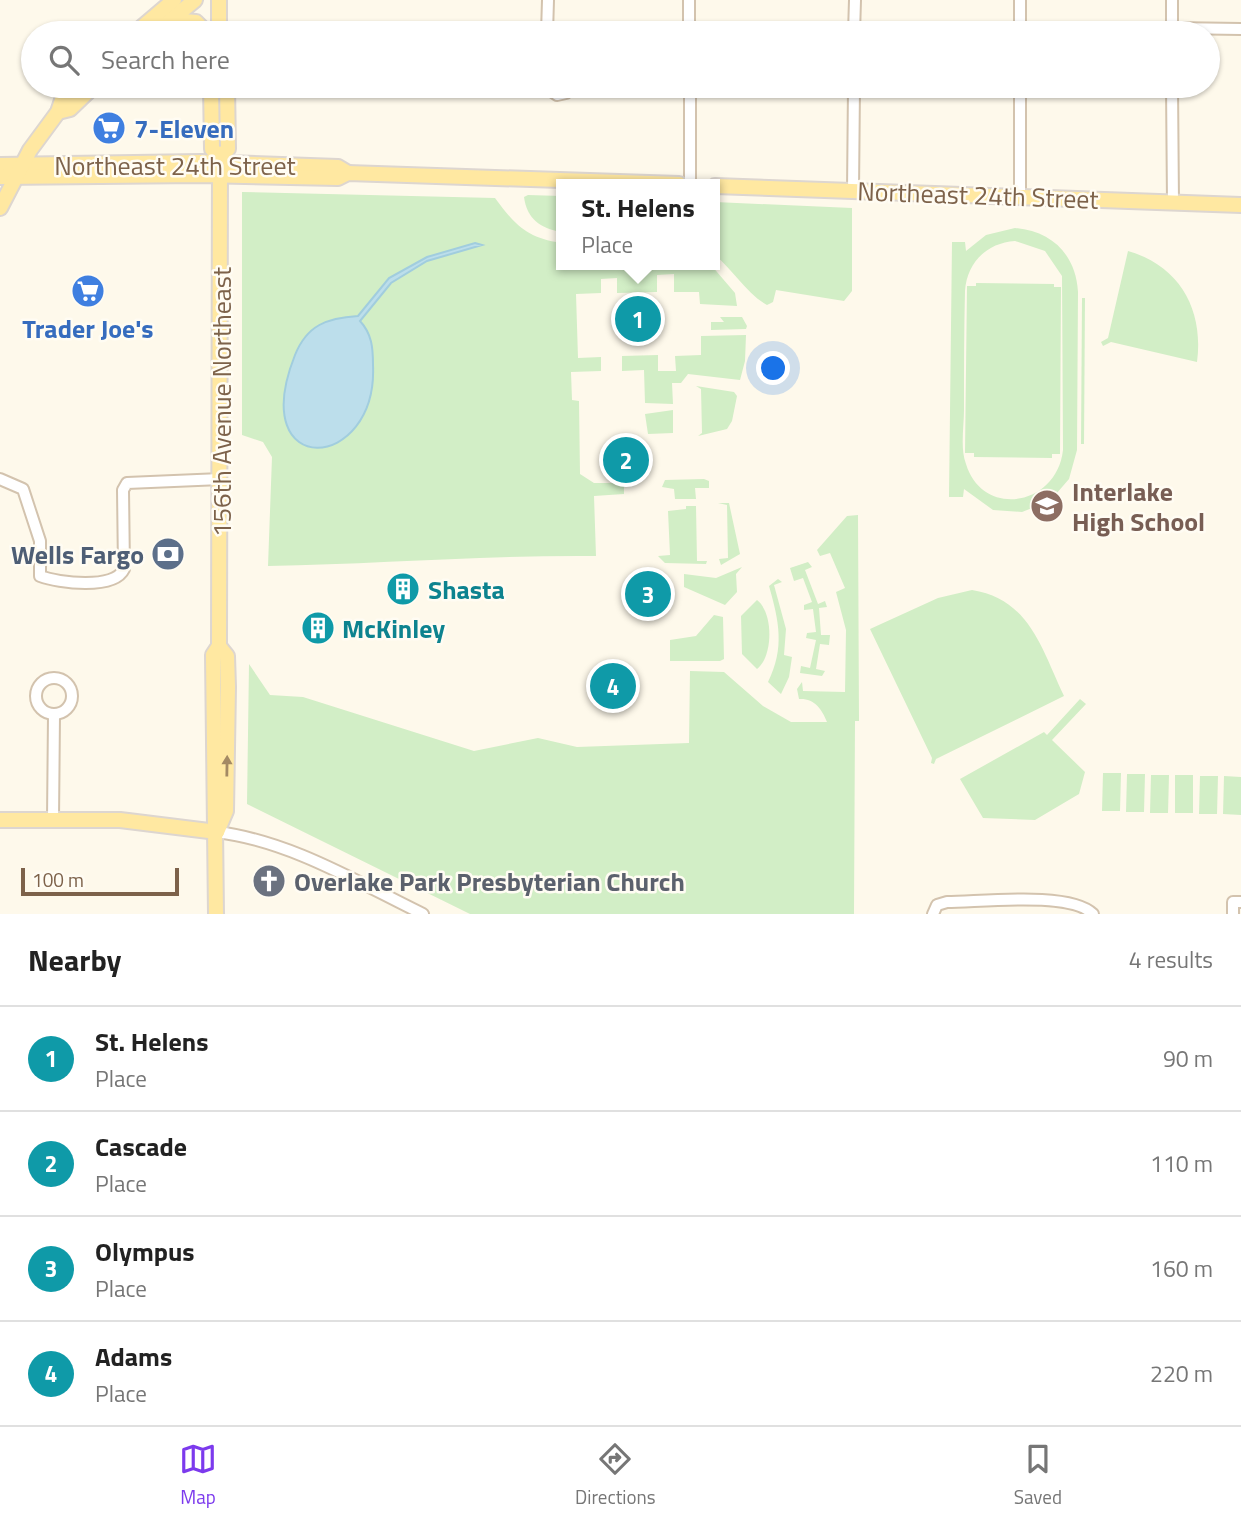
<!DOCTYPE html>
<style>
body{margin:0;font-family:"Titillium Web",sans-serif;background:#f2f2f2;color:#222}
.scale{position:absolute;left:21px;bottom:18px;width:158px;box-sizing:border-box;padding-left:7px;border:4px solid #7d624a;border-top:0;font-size:19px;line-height:24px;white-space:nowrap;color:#7d624a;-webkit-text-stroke:5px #fffcf3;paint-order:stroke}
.you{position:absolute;left:774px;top:369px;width:24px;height:24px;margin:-18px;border:5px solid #fff;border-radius:50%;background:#1a73e8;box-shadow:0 0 0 10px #1a73e833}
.badge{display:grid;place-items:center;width:46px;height:46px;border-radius:50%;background:#7c3aed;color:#fff;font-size:23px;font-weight:700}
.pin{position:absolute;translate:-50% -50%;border:4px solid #fff;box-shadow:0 2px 7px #0006}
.popup{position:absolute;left:556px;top:179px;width:164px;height:91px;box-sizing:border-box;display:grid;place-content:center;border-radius:0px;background:#fff;filter:drop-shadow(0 2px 5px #0005);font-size:23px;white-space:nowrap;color:#767676}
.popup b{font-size:26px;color:#222}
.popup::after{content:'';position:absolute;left:50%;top:100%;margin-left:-14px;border:14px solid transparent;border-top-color:#fff}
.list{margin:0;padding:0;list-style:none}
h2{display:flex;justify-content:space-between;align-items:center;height:91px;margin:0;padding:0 28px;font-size:30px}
h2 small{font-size:23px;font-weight:400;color:#767676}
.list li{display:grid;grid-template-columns:46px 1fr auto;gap:21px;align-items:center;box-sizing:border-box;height:105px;padding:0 28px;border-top:2px solid #e0e0e0}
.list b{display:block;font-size:26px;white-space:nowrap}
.list p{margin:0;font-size:23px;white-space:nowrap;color:#767676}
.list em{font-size:23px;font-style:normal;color:#767676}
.icon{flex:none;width:38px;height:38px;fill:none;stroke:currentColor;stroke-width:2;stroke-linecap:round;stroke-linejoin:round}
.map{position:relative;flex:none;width:1241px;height:914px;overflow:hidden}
.search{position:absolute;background:#fff;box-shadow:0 2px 5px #0004;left:21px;right:21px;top:21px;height:77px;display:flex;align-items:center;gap:18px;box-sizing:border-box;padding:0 24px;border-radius:38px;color:#767676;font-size:26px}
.sheet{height:511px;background:#fff}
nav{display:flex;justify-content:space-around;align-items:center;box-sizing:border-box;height:98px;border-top:2px solid #e0e0e0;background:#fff;font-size:19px;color:#767676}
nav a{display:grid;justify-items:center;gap:4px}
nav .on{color:#7c3aed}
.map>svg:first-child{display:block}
.green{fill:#d2eec6;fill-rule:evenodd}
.water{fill:#bcdeeb;stroke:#a1cdde;stroke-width:2}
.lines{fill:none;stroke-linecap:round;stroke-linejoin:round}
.minor-casing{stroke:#d3c3ae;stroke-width:14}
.major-casing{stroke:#ddd6d0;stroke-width:18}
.minor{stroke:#fff;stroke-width:10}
.major{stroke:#ffe8a1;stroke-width:14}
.oneway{fill:#a48a64}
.labels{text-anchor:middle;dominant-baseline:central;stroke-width:5;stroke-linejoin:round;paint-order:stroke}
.shop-label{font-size:26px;font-weight:bold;fill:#366cbe;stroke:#fffcf3;text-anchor:start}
.street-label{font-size:26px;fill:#7d624a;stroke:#fffcf3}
.education-label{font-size:26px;font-weight:bold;fill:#785e54;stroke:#fffcf3;text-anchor:start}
.service-label{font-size:26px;font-weight:bold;fill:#4e5e75;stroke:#fffcf3;text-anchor:end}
.culture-label{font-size:26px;font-weight:bold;fill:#0d838f;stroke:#fffcf3;text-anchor:start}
.worship-label{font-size:26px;font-weight:bold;fill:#5b616d;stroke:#fffcf3;text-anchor:start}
</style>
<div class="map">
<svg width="1241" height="914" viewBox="0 0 1241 914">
<rect width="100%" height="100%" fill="#fef9eb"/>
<!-- green -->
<g class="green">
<path d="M242 192 495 198C515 225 527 238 561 243V265H711L735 293 737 306 700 304 699 292H674V274L657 275V292L617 293V278L601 279V293L576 294 578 358 601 357V371L571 372 572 400 579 401 580 474 594 483H624V494L594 496 596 556C486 555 377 564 268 566L272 457 263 442 242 435Z"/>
<path d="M528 195 561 196V232C540 228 527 219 524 197Z"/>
<path d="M715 202 852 208V291L844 301 776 290 773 302 767 305C747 294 733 270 715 255Z"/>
<path d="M1015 228C1052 231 1076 255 1078 292L1077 450 1069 479 1050 501 1022 512 993 510 964 489 963 497H949L952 242H965L966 251 986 235ZM1015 241 1045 251 1062 276 1063 450C1057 506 983 519 966 464 960 448 964 427 964 410 964 370 964 331 965 291 967 262 987 243 1015 241Z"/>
<path d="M1128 251C1180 266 1204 310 1197 362L1111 342 1103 346 1101 342 1108 338Z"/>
<polygon points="976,283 1054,284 1054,287 1061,287 1060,454 1052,454 1052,458 974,457 974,453 965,453 967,286 976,286"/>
<polygon points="1082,298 1085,298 1084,444 1081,444"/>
<polygon points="720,317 742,317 747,326 746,329 711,330 711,322 724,322"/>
<polygon points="746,335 745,361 740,380 688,374 681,383 672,383 673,404 645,403 644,370 622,371 622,356 658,355 658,371 676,371 675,356 701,355 701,336"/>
<polygon points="696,386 734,392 737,396 732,421 727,429 698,436 702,433 701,389"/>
<polygon points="673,410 673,433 648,434 645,414"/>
<polygon points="704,479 709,481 709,488 695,488 696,499 675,499 674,489 662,487 665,480"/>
<polygon points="718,503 729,503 740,554 721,565 719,559 728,558 727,505"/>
<polygon points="686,506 696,506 697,561 707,561 706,564 665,563 658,556 670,555 668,511 686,509"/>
<path d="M858 515 859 721H855L854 914H470L247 804 249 664 270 695 303 697 474 751 538 738 577 747 689 743 690 671 724 672 763 706 791 722H827C822 709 814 698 799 699L797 689 802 682 803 691 845 692 846 630 836 592 845 588 830 553 820 556 817 550 847 516Z"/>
<polygon points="808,562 812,567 805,570 818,604 825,601 827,607 819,608 821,635 830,635 829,645 820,644 816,669 825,671 822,676 800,673 801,666 810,668 816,640 806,638 807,633 816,632 813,609 804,610 804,605 812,602 803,578 794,581 790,568"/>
<polygon points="742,567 736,574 737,592 725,605 684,587 684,574 716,578"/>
<path d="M778 579 782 582 774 585 786 629 784 655 792 657 789 677 781 694 768 682C785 648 779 621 769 586Z"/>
<path d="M972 590C1030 599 1042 650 1064 696L936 759 934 764 931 763 932 758 870 629 938 598Z"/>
<path d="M757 600C774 613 773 657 757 669L742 654 741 616Z"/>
<polygon points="714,615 723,617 724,659 720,661 670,661 670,640 696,636"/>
<polygon points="1080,699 1086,704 1052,740 1085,772 1079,794 1035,820 983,818 960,779 1044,732 1047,735"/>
<polygon points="1103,773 1121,773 1120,811 1102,811"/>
<polygon points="1127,774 1145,774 1144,812 1126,812"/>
<polygon points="1151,775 1169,775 1168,813 1150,813"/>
<rect x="1175" y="775" width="18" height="38"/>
<polygon points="1200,776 1218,776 1217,814 1199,814"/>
<polygon points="1224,776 1241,777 1241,815 1223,814"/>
</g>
<!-- water -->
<path class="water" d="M475 243 482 245 427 261 391 283 360 321C372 334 373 348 373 365 378 473 245 481 295 355 307 325 327 318 358 316L389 278 427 257Z"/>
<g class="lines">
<defs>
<g id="minor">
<polyline points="689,0 689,33"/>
<polyline points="1172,0 1172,33"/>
<polyline points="1172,28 1241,29"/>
<polyline points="547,33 548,0"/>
<polyline points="854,33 855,0"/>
<polyline points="1020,33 1020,0"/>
<polyline points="544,86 557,95 566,93 573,86"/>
<polyline points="690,86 690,184"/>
<polyline points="1172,86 1173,203"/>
<polyline points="853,191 854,86"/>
<polyline points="1020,197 1020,86"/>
<path d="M0 479 23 489 40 541V576C59 583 114 590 124 569L123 490 127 483 221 479"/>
<circle cx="54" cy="696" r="18"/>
<polyline points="53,820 54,715"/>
<path d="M217 832C290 841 357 882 423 914"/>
<path d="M933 914 937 905 947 902C980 902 1070 891 1093 914"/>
<polyline points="1233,914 1233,902 1241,902"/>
</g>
<g id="major">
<polyline points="219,0 219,33"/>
<polyline points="171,20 196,22 207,33"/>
<polyline points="135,33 174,0"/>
<polyline points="155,33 195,0"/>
<polyline points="211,86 212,149 220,157"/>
<polyline points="58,112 70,109 94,86"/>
<polyline points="0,165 201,162 338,167 348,173"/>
<polyline points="0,177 200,175 338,178 348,173 679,184"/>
<polyline points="715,186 1241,205"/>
<polyline points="0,208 30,150 58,112 63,97 76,86"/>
<polyline points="0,820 120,820 217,832"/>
<polyline points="217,832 226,811 228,687 227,656 219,646"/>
<polyline points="216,914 213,655 219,646 220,157 228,149 227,86"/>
</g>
</defs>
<!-- minor casing -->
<use href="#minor" class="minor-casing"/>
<!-- major casing -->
<use href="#major" class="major-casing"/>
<!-- minor -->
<use href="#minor" class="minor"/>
<!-- major -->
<use href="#major" class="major"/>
</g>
<!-- one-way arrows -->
<defs><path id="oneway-solid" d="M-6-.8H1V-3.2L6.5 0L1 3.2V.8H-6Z" transform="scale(1.75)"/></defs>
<use class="oneway" href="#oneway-solid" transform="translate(227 766) rotate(-89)"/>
<!-- icons -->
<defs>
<symbol id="supermarket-disc" viewBox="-11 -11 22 22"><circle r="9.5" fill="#3f7fe0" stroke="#fffcf3"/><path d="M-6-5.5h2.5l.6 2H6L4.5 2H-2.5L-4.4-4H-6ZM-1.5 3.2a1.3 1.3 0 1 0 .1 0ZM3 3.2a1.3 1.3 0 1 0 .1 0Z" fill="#fff"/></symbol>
<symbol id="school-disc" viewBox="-11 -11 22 22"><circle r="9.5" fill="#8d6e63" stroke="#fffcf3"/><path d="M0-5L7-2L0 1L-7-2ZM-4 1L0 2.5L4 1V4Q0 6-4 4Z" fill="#fff"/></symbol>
<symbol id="bank-disc" viewBox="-11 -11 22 22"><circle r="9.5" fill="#5c6f8a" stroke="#fffcf3"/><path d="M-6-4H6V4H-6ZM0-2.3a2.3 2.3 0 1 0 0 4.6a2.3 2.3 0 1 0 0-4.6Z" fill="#fff"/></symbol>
<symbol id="building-disc" viewBox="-11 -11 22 22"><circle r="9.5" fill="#0f9aa8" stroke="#fffcf3"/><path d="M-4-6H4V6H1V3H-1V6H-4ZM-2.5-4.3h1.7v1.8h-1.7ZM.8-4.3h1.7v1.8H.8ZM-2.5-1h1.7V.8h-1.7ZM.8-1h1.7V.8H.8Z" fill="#fff"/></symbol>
<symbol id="church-disc" viewBox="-11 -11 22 22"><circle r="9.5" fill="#6b7280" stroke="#fffcf3"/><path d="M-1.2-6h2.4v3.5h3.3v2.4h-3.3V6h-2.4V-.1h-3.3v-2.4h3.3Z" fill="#fff"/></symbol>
</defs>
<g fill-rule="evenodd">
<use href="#supermarket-disc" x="90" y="109" width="38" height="38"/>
<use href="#supermarket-disc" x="69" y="272" width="38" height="38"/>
<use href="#school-disc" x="1028" y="487" width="38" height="38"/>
<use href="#bank-disc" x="149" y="535" width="38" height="38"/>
<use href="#building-disc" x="384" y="570" width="38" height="38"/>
<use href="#building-disc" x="299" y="609" width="38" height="38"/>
<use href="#church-disc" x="250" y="862" width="38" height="38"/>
</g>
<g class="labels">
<!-- shop labels -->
<g class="shop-label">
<text x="134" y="128">7-Eleven</text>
<text x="88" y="328" text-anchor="middle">Trader Joe's</text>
</g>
<!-- street labels -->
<g class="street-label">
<text x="175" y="165">Northeast 24th Street</text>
<text transform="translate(978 195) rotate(2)">Northeast 24th Street</text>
<text transform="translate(221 402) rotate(-90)">156th Avenue Northeast</text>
</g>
<!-- education labels -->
<g class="education-label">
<text x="1072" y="491">Interlake<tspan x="1072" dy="30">High School</tspan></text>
</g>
<!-- service labels -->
<g class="service-label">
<text x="144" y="554">Wells Fargo</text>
</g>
<!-- culture labels -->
<g class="culture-label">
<text x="428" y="589">Shasta</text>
<text x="342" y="628">McKinley</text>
</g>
<!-- worship labels -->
<g class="worship-label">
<text x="294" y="881">Overlake Park Presbyterian Church</text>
</g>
</g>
</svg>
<div class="scale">100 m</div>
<div class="you"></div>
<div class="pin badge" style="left:638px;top:319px;background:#0f9aa8">1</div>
<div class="popup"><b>St. Helens</b>Place</div>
<div class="pin badge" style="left:626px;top:460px;background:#0f9aa8">2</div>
<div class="pin badge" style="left:648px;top:594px;background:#0f9aa8">3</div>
<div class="pin badge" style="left:613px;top:686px;background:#0f9aa8">4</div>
<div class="search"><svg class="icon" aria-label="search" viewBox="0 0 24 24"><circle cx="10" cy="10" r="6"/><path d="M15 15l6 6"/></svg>Search here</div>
</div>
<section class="sheet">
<h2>Nearby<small>4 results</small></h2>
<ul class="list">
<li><span class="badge" style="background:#0f9aa8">1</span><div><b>St. Helens</b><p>Place</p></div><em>90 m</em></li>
<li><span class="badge" style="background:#0f9aa8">2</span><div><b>Cascade</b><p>Place</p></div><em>110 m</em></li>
<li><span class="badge" style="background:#0f9aa8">3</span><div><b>Olympus</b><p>Place</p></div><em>160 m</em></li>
<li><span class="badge" style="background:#0f9aa8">4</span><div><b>Adams</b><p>Place</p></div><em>220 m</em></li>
</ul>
</section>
<nav>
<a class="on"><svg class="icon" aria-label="map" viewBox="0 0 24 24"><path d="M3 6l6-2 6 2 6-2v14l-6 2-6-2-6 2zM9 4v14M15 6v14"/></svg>Map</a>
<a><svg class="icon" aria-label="directions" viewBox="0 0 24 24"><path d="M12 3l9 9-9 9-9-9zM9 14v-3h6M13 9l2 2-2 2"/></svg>Directions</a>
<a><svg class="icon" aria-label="saved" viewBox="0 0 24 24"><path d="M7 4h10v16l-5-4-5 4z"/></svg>Saved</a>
</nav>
